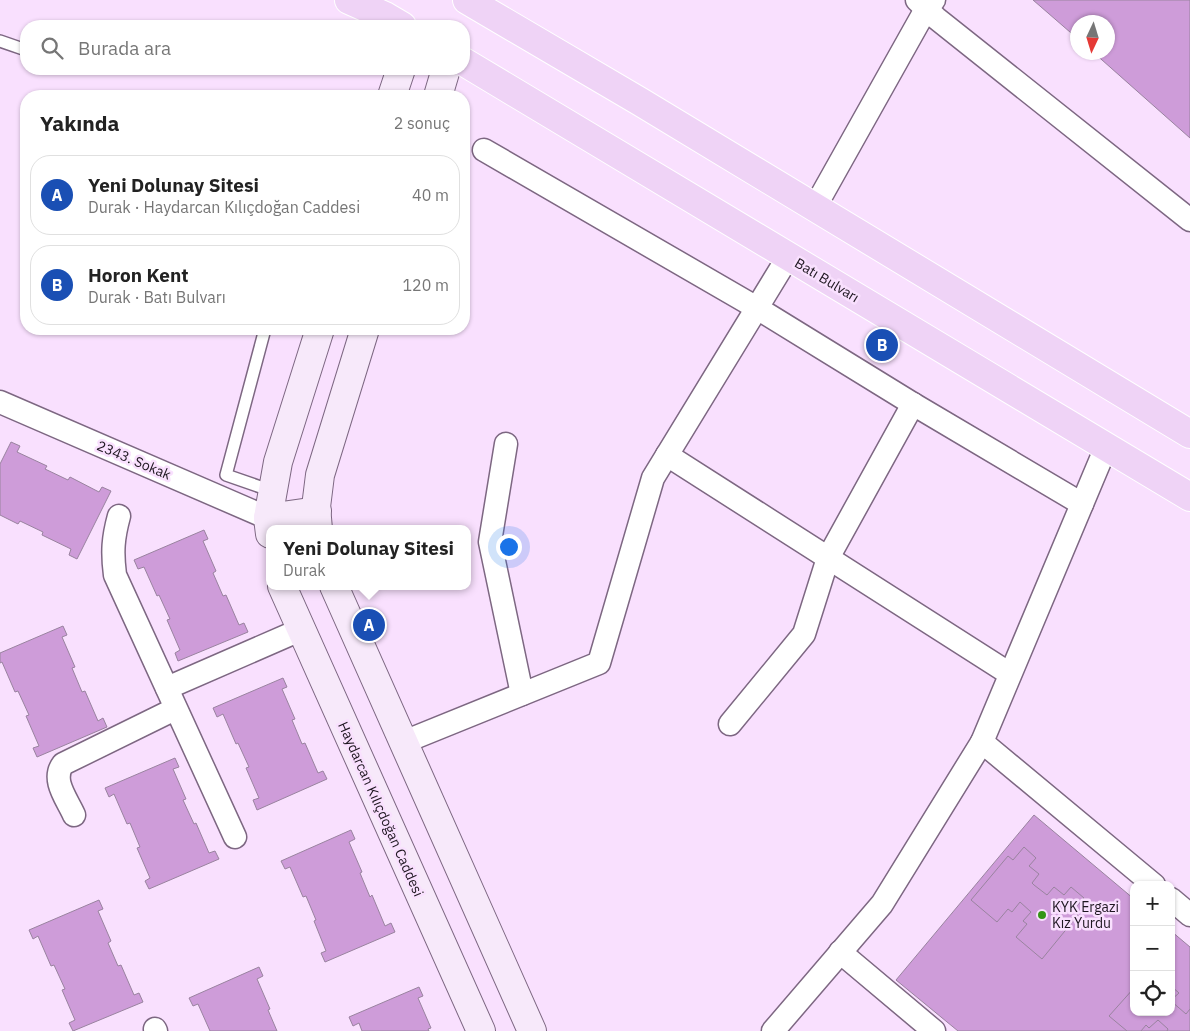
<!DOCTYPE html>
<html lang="tr">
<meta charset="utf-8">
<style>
body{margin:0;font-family:"IBM Plex Sans",sans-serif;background:#f2f2f2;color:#222}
.controls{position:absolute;right:15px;bottom:15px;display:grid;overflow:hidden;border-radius:10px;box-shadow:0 1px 4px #0004}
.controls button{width:45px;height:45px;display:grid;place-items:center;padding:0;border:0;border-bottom:1px solid #e0e0e0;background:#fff;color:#222;font:25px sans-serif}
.compass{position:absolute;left:1070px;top:15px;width:45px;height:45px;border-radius:50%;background:#fff;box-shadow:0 1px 4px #0004;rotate:184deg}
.you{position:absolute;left:508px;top:546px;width:18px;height:18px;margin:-12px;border:4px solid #fff;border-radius:50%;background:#1a73e8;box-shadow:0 0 0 8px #1a73e833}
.badge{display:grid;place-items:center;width:32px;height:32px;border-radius:50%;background:#db2777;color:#fff;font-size:16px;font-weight:700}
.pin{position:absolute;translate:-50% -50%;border:2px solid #fff;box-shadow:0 1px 5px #0006}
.popup{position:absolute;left:266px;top:525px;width:205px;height:65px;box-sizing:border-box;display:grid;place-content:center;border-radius:10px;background:#fff;filter:drop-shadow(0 1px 4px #0005);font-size:16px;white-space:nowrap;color:#767676}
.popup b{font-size:19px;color:#222}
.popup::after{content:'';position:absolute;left:50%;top:100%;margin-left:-10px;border:10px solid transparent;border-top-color:#fff}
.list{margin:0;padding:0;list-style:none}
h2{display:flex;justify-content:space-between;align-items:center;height:65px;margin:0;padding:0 20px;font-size:21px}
h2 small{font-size:16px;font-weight:400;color:#767676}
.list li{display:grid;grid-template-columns:32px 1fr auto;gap:15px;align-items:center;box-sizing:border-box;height:80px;margin:0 10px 10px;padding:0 10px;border:1px solid #e0e0e0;border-radius:20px}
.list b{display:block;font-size:19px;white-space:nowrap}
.list p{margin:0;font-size:16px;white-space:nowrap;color:#767676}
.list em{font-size:16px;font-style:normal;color:#767676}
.icon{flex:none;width:28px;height:28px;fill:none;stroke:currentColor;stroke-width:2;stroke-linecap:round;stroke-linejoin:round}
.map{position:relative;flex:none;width:1190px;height:1031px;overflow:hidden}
.search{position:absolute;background:#fff;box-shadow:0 1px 4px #0004;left:20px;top:20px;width:450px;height:55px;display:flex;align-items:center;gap:12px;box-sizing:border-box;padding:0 18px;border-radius:20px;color:#767676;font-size:19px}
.panel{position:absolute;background:#fff;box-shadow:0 1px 4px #0004;left:20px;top:90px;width:450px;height:245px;border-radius:20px}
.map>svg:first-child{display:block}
.building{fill:#ce9cd9;stroke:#99839f}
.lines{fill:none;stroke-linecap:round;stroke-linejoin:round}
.service-casing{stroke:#7d6782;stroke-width:14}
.minor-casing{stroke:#7d6782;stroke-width:25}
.secondary-casing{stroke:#7d6782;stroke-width:30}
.primary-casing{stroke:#fff;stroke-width:30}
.service{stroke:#fff;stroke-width:11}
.minor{stroke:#fff;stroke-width:22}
.secondary{stroke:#f7e9fa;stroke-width:28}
.primary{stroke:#efd3f6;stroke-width:28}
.poi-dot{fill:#349516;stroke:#f9e0fe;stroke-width:2}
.labels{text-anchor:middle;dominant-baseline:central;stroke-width:5;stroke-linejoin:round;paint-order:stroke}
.street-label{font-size:14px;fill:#1e1620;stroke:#f9e0fe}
.poi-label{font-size:14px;fill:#1e1620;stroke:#f9e0fe;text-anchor:start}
</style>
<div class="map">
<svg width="1190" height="1031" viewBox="0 0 1190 1031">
<rect width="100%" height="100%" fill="#f9e0fe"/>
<!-- building -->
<g class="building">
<polygon points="1033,0 1190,0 1190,138 1093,52 1108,52 1108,22 1078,22 1078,39"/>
<polygon points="11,442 20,446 17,452 47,466 45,469 68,480 70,477 99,492 102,487 111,491 77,559 69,555 71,549 42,535 43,532 20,521 18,524 0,515 0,464"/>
<polygon points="204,530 208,539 203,541 216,571 213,573 223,596 226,595 239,625 244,623 248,632 178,661 175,653 180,650 167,620 170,619 159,595 157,596 144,567 138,569 134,560"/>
<polygon points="63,626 67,635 62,637 75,667 72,668 82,692 85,691 98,721 103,718 107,727 37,757 33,748 39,746 26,716 29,715 18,691 15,692 2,662 0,663 0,653"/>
<polygon points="283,678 287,687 282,689 295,719 292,720 302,744 305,743 318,773 323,771 327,779 257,810 253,800 259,798 246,768 249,767 238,743 236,744 223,714 217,717 213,708"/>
<polygon points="175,758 179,767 173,769 186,799 183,800 194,824 196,823 209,853 215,851 219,859 149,889 145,881 150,878 137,848 140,847 130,823 127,824 114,794 109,797 105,788"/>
<polygon points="1034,815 1134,899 1134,1012 1171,1012 1171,931 1190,947 1190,1031 958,1031 896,980"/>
<polygon points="351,830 355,839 349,842 362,872 360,873 370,897 372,895 385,926 391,923 395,932 325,962 321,953 326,951 314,921 316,920 306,896 303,897 290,867 285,869 281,861"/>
<polygon points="1024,847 1036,858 1029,866 1039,874 1032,883 1034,885 1047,895 1054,887 1064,895 1071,887 1084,898 1073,910 1078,915 1042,959 1016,937 1027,924 1023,921 1031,912 1020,902 1012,912 1008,909 997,922 971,900 1008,856 1013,860"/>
<polygon points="99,900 103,909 98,911 111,941 108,943 118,966 121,965 134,995 139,993 143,1002 73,1031 69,1023 75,1020 62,990 65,989 54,965 51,966 38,936 33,939 29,930"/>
<polygon points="259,967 263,976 257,979 270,1009 268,1010 277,1031 210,1031 198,1004 193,1006 189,998"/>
<polygon points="1171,986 1179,993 1171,1000"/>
<polygon points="419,987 423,996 418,998 431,1028 428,1029 429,1031 362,1031 359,1023 353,1026 349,1017"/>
<polygon points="1134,988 1134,1012 1171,1012 1171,1001 1186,1014 1190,1009 1190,1031 1167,1031 1168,1029 1158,1020 1149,1028 1146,1025 1141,1031 1127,1031 1109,1016"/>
</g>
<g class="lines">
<defs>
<g id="service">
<polyline points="0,41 26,50"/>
<polyline points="265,329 226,475 272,491"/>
</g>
<g id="minor">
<polyline points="917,0 936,18 1190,220"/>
<polyline points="484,150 757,308 913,404 1082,504"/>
<polyline points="815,207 926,9 934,0"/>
<polyline points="0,402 268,518"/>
<polyline points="506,444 490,542 522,694"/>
<polyline points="1106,447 982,742 1154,885"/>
<polyline points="667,455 1010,674"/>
<path d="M119 516C113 538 112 552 115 575L235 837"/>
<polyline points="167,688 300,630"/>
<polyline points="730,724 804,634 828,558 913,404"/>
<polyline points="404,742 599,663 653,478 788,257"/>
<path d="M74 815C67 799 51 780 63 764L175 709"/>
<polyline points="1171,899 1190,915"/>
<polyline points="840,952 934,1031"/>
<polyline points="155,1029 156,1031"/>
<polyline points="773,1031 882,904 982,742"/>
</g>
<g id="secondary">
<polyline points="392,96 401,69"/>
<polyline points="438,96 446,69"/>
<polyline points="268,518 317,511"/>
<polyline points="318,529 316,507 320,475 365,329"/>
<polyline points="270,534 268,518 278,462 320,329"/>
<polyline points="282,586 481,1031"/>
<polyline points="334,586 532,1031"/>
</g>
<g id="primary">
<polyline points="349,0 385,16 402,26"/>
<polyline points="467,0 639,101 1190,434"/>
<polyline points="464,62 1190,497"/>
</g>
</defs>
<!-- service casing -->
<use href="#service" class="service-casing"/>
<!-- minor casing -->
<use href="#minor" class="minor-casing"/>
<!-- secondary casing -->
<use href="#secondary" class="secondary-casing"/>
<!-- primary casing -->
<use href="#primary" class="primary-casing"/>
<!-- service -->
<use href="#service" class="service"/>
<!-- minor -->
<use href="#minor" class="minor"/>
<!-- secondary -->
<use href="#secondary" class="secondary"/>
<!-- primary -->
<use href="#primary" class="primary"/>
</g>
<!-- markers -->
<circle class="poi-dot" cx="1042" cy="915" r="5"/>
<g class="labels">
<!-- street labels -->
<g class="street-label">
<text transform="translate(827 280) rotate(31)">Batı Bulvarı</text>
<text transform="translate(134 460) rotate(23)">2343. Sokak</text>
<text transform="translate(381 809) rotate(66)">Haydarcan Kılıçdoğan Caddesi</text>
</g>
<!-- poi labels -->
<g class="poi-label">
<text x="1052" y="907">KYK Ergazi<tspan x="1052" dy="16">Kız Yurdu</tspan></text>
</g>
</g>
</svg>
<div class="controls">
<button>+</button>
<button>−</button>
<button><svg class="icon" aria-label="locate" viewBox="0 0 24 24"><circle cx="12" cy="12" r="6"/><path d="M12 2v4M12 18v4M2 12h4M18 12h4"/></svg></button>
</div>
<svg class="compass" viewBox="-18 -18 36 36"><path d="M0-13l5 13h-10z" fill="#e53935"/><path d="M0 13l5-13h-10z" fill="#767676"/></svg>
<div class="you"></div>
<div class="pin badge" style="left:369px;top:625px;background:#1a4fb4">A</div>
<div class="popup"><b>Yeni Dolunay Sitesi</b>Durak</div>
<div class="pin badge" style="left:882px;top:345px;background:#1a4fb4">B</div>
<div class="search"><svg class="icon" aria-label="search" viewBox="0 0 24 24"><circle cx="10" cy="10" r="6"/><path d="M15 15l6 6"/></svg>Burada ara</div>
<section class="panel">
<h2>Yakında<small>2 sonuç</small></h2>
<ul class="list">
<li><span class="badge" style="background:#1a4fb4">A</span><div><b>Yeni Dolunay Sitesi</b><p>Durak · Haydarcan Kılıçdoğan Caddesi</p></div><em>40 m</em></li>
<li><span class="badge" style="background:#1a4fb4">B</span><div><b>Horon Kent</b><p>Durak · Batı Bulvarı</p></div><em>120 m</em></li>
</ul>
</section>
</div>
